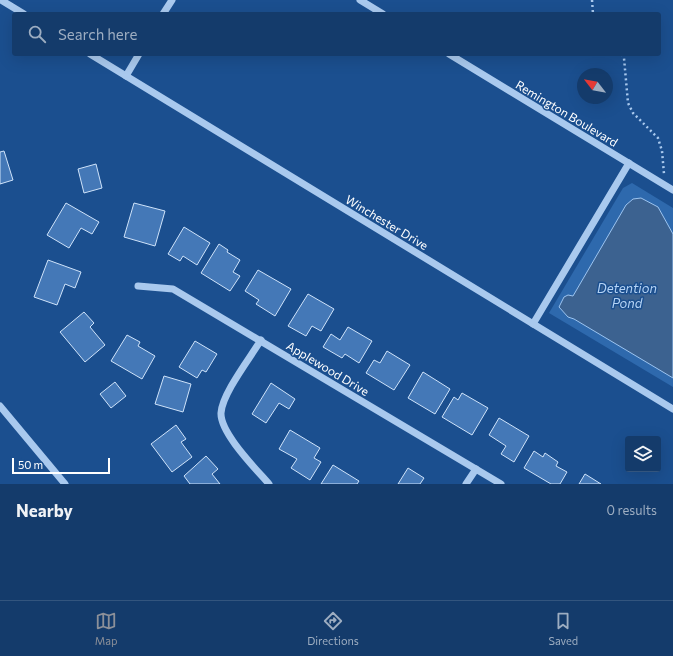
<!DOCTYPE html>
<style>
body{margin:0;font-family:Commissioner,sans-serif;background:#214673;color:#f1f3f6}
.controls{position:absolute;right:12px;bottom:12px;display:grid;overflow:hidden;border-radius:4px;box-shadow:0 4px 16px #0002}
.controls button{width:36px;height:36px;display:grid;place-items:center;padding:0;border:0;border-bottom:1px solid #33557e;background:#143b6b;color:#f1f3f6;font:20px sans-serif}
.compass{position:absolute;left:577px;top:68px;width:36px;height:36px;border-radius:50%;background:#143b6b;box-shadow:0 4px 16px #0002;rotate:301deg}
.scale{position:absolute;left:12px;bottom:10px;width:98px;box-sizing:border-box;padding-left:4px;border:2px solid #fff;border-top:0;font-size:11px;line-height:14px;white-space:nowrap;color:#fff;-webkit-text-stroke:3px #1b4f8f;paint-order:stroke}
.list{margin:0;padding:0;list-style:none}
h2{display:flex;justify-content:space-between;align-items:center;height:52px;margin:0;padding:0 16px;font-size:17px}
h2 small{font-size:13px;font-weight:400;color:#9dadc1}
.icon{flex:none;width:22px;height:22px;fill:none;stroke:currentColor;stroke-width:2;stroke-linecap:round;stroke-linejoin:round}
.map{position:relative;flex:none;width:673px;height:484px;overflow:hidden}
.search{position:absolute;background:#143b6b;box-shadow:0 4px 16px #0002;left:12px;right:12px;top:12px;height:44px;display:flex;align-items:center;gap:10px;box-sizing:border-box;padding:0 14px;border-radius:4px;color:#9dadc1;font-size:15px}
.sheet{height:116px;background:#143b6b}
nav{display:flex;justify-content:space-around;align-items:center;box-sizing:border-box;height:56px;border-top:1px solid #33557e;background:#143b6b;font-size:11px;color:#9dadc1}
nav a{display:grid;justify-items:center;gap:2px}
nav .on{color:#8c9099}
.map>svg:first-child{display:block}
.green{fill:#2e69ad}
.water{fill:#3c6290;stroke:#9cc4f0}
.building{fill:#4478b7;stroke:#cfe3fa}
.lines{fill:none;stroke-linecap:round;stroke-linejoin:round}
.path{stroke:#a9c9ee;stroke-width:2.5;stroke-dasharray:2 3;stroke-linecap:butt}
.minor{stroke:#a9c9ee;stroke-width:7}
.labels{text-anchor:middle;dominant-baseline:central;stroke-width:3;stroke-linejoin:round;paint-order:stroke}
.street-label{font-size:12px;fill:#fff;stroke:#1b4f8f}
.water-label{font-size:13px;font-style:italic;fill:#b5d3f5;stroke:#1b4f8f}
</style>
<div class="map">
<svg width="673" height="484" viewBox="0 0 673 484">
<rect width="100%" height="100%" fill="#1b4f8f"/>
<!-- green -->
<polygon class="green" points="632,183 673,208 673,387 549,313 623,188"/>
<!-- water -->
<polygon class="water" points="641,198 658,207 673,234 673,378 574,319 568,317 559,307 564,297 568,295 573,296 626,205 633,199"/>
<!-- building -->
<g class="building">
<polygon points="4,151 13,180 0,184 0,152"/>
<polygon points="96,164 102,188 84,193 78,169"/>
<polygon points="66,203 99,222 92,234 81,228 69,248 47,235"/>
<polygon points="134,203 165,211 155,246 124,237"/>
<polygon points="184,227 210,243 197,265 183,256 180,261 168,254"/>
<polygon points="219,244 228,250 227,252 240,260 233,272 240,276 230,291 201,273"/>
<polygon points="48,260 81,272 75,288 65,284 57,305 34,297"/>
<polygon points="258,270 291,289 275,316 256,304 259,300 245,291"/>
<polygon points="308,294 334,309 321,331 312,326 306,336 288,326"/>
<polygon points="84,312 94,323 90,327 105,345 85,362 60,332"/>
<polygon points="348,327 372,341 359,363 345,354 342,358 323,347 331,334 340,340"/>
<polygon points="127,335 140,342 138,346 155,356 142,379 111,361"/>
<polygon points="195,341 217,354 206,372 202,370 197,378 179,367"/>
<polygon points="387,351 410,365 394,390 366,373 374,360 380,363"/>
<polygon points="423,372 450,389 435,414 408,398"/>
<polygon points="164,376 191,384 183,412 155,404"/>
<polygon points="115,382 126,396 111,408 100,394"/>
<polygon points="271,383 295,399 289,409 279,403 266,423 252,414"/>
<polygon points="462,393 488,408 472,435 442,417 454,397 458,400"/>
<polygon points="499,418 529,436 514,462 501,454 506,446 489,435"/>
<polygon points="176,425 186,439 181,442 192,457 172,472 151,444"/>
<polygon points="290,430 320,448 314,458 321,462 310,480 291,468 297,459 279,449"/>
<polygon points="534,451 543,457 545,453 558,462 556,466 567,472 560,484 551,484 524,468"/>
<polygon points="206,456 218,469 212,474 220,484 190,484 184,476"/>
<polygon points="333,465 359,481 357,484 321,484"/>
<polygon points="408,468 424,478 420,484 398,484"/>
<polygon points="585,474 601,484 579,484"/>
</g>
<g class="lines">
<!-- path -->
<g class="path">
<polyline points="592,0 593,14"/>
<polyline points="622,54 624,58 628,103 633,113 658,138 662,151 664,174"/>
</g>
<!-- minor -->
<g class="minor">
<polyline points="1,0 24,14"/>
<polyline points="360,0 383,14"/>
<polyline points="163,14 172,0"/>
<polyline points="90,54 673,409"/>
<polyline points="449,54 673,190"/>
<polyline points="126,76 139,54"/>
<polyline points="138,286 173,289 501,484"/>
<polyline points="533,324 629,163"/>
<path d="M261 340C250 358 222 394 221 413 220 433 256 469 269 484"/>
<polyline points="0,406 65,484"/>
<polyline points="466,484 476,469"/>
</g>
</g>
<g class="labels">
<!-- street labels -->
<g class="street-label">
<text transform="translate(567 113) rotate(31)">Remington Boulevard</text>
<text transform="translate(387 222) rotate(31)">Winchester Drive</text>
<text transform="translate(328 368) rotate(31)">Applewood Drive</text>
</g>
<!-- water labels -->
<g class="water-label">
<text x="627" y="288">Detention<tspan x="627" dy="15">Pond</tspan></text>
</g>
</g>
</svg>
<div class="controls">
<button><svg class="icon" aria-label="layers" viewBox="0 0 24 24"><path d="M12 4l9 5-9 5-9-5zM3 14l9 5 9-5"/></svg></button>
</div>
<svg class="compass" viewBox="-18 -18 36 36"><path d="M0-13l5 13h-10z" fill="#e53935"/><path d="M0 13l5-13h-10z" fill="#9dadc1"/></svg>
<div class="scale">50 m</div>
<div class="search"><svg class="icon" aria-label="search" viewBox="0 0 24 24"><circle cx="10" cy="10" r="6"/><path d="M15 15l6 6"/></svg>Search here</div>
</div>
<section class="sheet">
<h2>Nearby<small>0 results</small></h2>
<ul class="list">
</ul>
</section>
<nav>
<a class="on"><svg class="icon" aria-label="map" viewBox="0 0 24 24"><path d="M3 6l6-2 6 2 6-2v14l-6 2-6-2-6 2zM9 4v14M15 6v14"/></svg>Map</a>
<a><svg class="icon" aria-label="directions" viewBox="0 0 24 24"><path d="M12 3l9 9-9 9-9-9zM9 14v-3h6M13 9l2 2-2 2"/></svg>Directions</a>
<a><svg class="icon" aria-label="saved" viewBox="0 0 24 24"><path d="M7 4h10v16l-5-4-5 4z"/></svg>Saved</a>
</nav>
